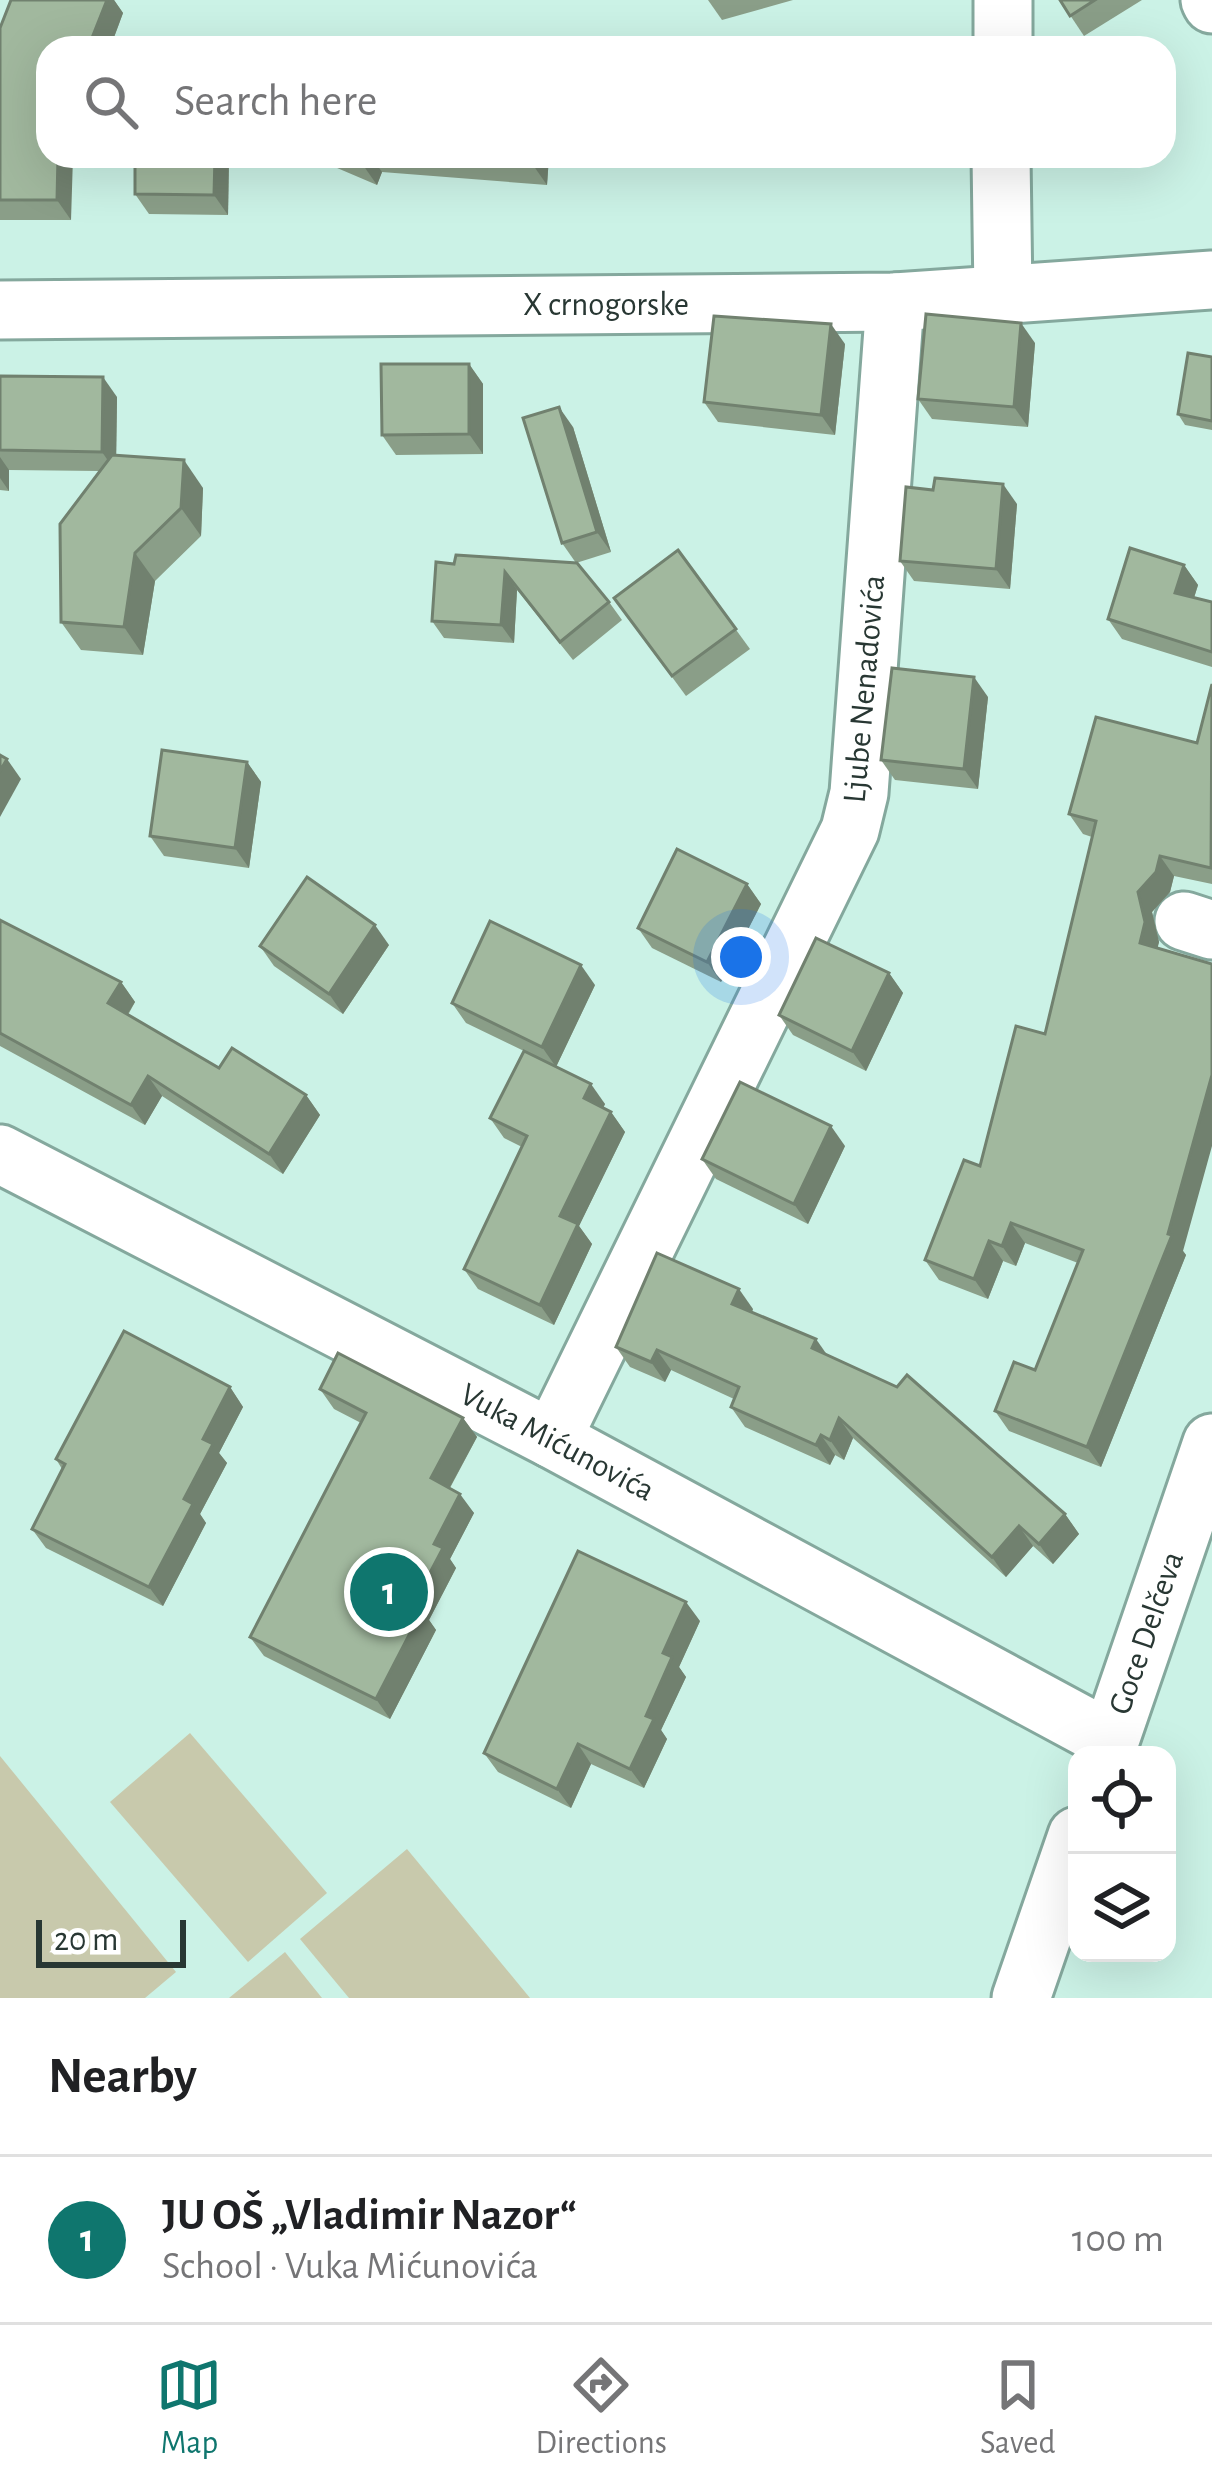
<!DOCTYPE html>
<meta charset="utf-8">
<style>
body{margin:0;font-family:"Alegreya Sans",sans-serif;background:#f2f2f2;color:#202124}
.controls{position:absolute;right:36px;bottom:36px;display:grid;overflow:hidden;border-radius:24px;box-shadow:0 12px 48px #0002}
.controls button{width:108px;height:108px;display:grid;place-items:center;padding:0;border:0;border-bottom:3px solid #e0e0e0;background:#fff;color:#202124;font:60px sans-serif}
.scale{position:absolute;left:36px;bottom:30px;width:150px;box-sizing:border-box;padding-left:12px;border:6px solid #283733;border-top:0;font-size:33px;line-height:42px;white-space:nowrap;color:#283733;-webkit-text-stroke:9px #fff;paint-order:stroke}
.you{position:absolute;left:741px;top:957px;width:42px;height:42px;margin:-30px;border:9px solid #fff;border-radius:50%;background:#1a73e8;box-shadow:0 0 0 18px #1a73e833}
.badge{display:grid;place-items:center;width:78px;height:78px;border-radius:50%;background:#0f766e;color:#fff;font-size:39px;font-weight:700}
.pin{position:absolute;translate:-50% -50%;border:6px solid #fff;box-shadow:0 3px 12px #0006}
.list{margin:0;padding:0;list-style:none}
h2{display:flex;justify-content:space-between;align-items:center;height:156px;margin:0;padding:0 48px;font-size:51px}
h2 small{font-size:39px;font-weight:400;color:#757577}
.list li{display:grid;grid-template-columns:78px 1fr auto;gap:36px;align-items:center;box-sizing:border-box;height:168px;padding:0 48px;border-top:3px solid #e0e0e0}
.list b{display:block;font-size:45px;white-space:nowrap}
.list p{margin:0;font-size:39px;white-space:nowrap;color:#757577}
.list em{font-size:39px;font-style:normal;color:#757577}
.icon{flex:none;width:66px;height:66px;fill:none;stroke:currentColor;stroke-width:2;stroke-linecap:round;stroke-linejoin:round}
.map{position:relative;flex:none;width:1212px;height:1998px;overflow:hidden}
.search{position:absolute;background:#fff;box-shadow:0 12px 48px #0002;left:36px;right:36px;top:36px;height:132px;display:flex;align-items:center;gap:30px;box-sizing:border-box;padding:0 42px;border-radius:36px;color:#757577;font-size:45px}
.sheet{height:324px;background:#fff}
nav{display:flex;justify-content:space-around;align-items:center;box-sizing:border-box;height:168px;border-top:3px solid #e0e0e0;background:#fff;font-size:33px;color:#757577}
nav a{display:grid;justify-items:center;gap:6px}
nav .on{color:#0f766e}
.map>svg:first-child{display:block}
.green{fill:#c8c9ac}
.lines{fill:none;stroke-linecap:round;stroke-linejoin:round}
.minor-casing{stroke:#84a89d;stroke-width:63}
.minor{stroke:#fff;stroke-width:57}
.wall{fill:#8a9e88}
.shaded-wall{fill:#71816f}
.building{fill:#a1b89e;stroke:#71816f;stroke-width:3}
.labels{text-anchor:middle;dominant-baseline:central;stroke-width:12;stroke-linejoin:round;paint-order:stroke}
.street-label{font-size:33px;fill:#283733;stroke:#fff}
</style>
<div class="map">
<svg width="1212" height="1998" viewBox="0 0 1212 1998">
<rect width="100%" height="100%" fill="#cbf2e6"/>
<!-- green -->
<g class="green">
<polygon points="190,1733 327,1893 248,1962 110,1802"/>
<polygon points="0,1756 176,1972 145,1998 0,1998"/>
<polygon points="407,1849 530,1998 349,1998 300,1939"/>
<polygon points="285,1952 322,1998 229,1998"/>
</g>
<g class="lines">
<defs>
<g id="minor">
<polyline points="1210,0 1212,4"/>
<polyline points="1003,48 1003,0"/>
<polyline points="1001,156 1003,294"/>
<polyline points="0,310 895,302 1212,280"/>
<polyline points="1184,921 1212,930"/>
<polyline points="0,1154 552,1439 1110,1740"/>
<polyline points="552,1439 850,830 859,793 895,302"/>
<polyline points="1105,1755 1212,1443"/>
<polyline points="1021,1998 1077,1836"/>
</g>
</defs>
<!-- minor casing -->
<use href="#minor" class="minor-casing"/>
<!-- minor -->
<use href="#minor" class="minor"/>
</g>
<!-- wall -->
<g class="wall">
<polygon points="11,0 114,0 123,13 110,48 48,48 71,220 0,220 0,28"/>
<polygon points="708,0 793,0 722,20"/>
<polygon points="1060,0 1142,0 1084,36"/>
<polygon points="229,156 228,215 149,214 135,194"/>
<polygon points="309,156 549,156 547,185 382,172 377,185"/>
<polygon points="1035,343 1028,427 932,419 918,399"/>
<polygon points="845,344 835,435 718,422 704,402"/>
<polygon points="1212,357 1212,430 1185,425 1178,414"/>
<polygon points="469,364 483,384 483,454 396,455 382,435"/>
<polygon points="0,376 117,397 116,455 203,488 201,536 155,581 143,655 81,650 61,622 99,471 9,470 9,491 0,490"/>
<polygon points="573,427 611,552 576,563 562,543"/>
<polygon points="1017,504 1010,589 914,581 900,561"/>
<polygon points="678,550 750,649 686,696 614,598"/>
<polygon points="436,562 609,602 622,620 573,660 517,590 514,643 444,638 432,621"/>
<polygon points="1184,565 1198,585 1194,598 1212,602 1212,667 1122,639 1108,619"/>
<polygon points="1212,684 1212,884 1174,876 1170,892 1152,912 1159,942 1157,948 1183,1251 1186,1255 1101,1467 1009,1431 995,1411 1035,1370 1078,1263 1025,1243 1016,1266 1003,1261 988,1299 939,1280 925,1260 980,1166 1045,1034 1092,837 1083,834 1069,814 1197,743"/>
<polygon points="988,697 978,789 895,780 881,760"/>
<polygon points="247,762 261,782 249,868 164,856 150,836"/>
<polygon points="747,884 761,904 721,982 652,948 638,928"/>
<polygon points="0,920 121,982 135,1002 128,1015 219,1068 306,1095 320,1115 283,1174 162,1096 145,1125 0,1046"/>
<polygon points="389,945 343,1014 274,966 260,946"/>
<polygon points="889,973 903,993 866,1071 793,1035 779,1015"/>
<polygon points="595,985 556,1067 605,1104 603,1108 611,1112 625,1132 579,1226 592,1244 554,1325 478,1289 464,1269 522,1147 504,1138 490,1118 524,1051 466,1023 452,1003"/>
<polygon points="845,1146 808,1224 716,1179 702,1159"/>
<polygon points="753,1309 752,1312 827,1355 1065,1514 1079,1534 1053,1564 1033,1546 1006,1577 853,1438 844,1460 835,1455 830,1465 745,1427 731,1407 734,1399 671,1370 665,1382 630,1367 616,1347"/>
<polygon points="230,1387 243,1407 219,1453 227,1463 200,1514 206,1523 163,1606 46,1548 32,1529 62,1469 56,1459"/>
<polygon points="320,1389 463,1418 477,1437 450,1488 474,1513 450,1559 456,1568 429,1620 436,1630 390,1719 264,1656 250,1637 361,1423 334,1409"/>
<polygon points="700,1621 679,1667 686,1677 661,1730 667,1739 644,1788 591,1764 571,1808 498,1772 484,1753"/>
</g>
<!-- shaded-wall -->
<g class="shaded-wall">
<polygon points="107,0 114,0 123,13 110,48 88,48"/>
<polygon points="1164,63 1166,66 1164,120"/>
<polygon points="58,156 73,156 71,220 57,200"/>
<polygon points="215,156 229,156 228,215 214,195"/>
<polygon points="367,156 371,156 382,172 377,185 363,165"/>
<polygon points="534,156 549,156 547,185 533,165"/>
<polygon points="1021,323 1035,343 1028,427 1014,407"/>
<polygon points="831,324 845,344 835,435 821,415"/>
<polygon points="469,364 483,384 483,454 469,434"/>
<polygon points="103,377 117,397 116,472 102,452"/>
<polygon points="559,407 573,427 611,552 597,532"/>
<polygon points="0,457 9,470 9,491 0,478"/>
<polygon points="184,460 203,488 201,536 181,508"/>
<polygon points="1003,484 1017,504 1010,589 996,569"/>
<polygon points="135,553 155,581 143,655 124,627"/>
<polygon points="1184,565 1198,585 1189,613 1175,593"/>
<polygon points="505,572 517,590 514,643 501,625"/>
<polygon points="974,677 988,697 978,789 964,769"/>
<polygon points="7,759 21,779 0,817 0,771"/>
<polygon points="247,762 261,782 249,868 235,848"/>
<polygon points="1160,856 1174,876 1170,892 1152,912 1159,942 1154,963 1140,943 1138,892"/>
<polygon points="747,884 761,904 721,982 707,962"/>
<polygon points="375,925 389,945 343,1014 329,994"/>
<polygon points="581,965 595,985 556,1067 542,1047"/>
<polygon points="889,973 903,993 866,1071 852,1051"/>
<polygon points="121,982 135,1002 122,1023 108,1003"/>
<polygon points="1212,1075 1212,1146 1183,1251 1186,1255 1101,1467 1087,1447 1168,1234"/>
<polygon points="148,1076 162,1096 145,1125 131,1105"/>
<polygon points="591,1084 605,1104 598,1118 584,1098"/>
<polygon points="306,1095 320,1115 283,1174 269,1154"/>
<polygon points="611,1112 625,1132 579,1226 592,1244 554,1325 540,1305 560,1216"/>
<polygon points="831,1126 845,1146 808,1224 794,1204"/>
<polygon points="1011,1223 1025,1243 1016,1266 1002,1246"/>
<polygon points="989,1241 1003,1261 988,1299 974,1279"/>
<polygon points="739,1289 753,1309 746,1324 732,1304"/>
<polygon points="816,1339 830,1359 812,1348"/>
<polygon points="657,1350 671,1370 665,1382 651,1362"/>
<polygon points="230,1387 243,1407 219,1453 227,1463 200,1514 206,1523 163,1606 149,1587 184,1499 203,1439"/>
<polygon points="463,1418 477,1437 444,1498 431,1478"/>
<polygon points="839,1418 853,1438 844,1460 830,1440"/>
<polygon points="821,1435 835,1455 830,1465 816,1445"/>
<polygon points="460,1494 474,1513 450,1559 456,1568 429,1620 436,1630 390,1719 376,1699 413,1605 434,1544"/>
<polygon points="1065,1514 1079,1534 1053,1564 1039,1544"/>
<polygon points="1019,1526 1033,1546 1006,1577 992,1557"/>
<polygon points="686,1602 700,1621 679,1667 686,1677 661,1730 667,1739 644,1788 630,1769 663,1653"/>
<polygon points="578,1744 591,1764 571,1808 557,1789"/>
</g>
<!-- building -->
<g class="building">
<polygon points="11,0 107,0 88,48 48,48 48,156 58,156 57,200 0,200 0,28"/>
<polygon points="1060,0 1095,0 1070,16"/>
<polygon points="1086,43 1152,46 1152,48 1089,48"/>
<polygon points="135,156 215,156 214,195 135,194"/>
<polygon points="341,156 367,156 363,165"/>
<polygon points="421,156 534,156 533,165"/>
<polygon points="926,314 1021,323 1014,407 918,399"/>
<polygon points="714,316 831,324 821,415 704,402"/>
<polygon points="1188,353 1212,357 1212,421 1178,414"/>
<polygon points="381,364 469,364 469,434 382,435"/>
<polygon points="0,376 103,377 102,452 0,450"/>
<polygon points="559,407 597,532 562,543 523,418"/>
<polygon points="112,455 184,460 181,508 135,553 124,627 61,622 60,524"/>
<polygon points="935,478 1003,484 996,569 900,561 906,487 933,490"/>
<polygon points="1130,548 1184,565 1175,593 1212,602 1212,652 1108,619"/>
<polygon points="678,550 736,629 672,676 614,598"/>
<polygon points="456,555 577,563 609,602 560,642 505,572 501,625 432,621 436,562 454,564"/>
<polygon points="892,668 974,677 964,769 881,760"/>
<polygon points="1212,684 1211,868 1160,856 1156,872 1138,892 1145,922 1140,943 1212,964 1212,1075 1168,1234 1172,1235 1087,1447 995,1411 1014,1362 1035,1370 1083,1250 1011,1223 1002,1246 989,1241 974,1279 925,1260 964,1160 980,1166 1016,1026 1045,1034 1096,821 1069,814 1096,717 1197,743"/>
<polygon points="162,750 247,762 235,848 150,836"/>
<polygon points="0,755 7,759 0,771"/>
<polygon points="677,849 747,884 707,962 638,928"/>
<polygon points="307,877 375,925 329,994 260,946"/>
<polygon points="0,920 121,982 108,1003 219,1068 232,1048 306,1095 269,1154 148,1076 131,1105 0,1033"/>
<polygon points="490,921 581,965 542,1047 452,1003"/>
<polygon points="816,938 889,973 852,1051 779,1015"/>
<polygon points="524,1051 591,1084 584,1098 611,1112 560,1216 578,1224 540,1305 464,1269 527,1136 490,1118"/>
<polygon points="740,1082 831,1126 794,1204 702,1159"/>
<polygon points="657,1253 739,1289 732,1304 816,1339 812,1348 897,1387 907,1375 1065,1514 1039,1544 1019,1526 992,1557 839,1418 830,1440 821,1435 816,1445 731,1407 739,1387 657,1350 651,1362 616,1347"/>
<polygon points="124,1331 230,1387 203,1439 213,1444 184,1499 193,1504 149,1587 32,1529 65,1464 56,1459"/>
<polygon points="338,1353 463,1418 431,1478 460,1494 434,1544 443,1548 413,1605 422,1610 376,1699 250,1637 366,1413 320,1389"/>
<polygon points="578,1551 686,1602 663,1653 672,1657 646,1716 654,1719 630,1769 578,1744 557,1789 484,1753"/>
</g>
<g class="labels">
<!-- street labels -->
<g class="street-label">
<text x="606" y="305">X crnogorske</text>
<text transform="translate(865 689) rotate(-85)">Ljube Nenadovića</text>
<text transform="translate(557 1443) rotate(28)">Vuka Mićunovića</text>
<text transform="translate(1147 1633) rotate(-71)">Goce Delčeva</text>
</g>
</g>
</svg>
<div class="controls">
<button><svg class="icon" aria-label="locate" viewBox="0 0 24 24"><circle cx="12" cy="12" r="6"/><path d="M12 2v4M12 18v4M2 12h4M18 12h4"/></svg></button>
<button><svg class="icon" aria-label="layers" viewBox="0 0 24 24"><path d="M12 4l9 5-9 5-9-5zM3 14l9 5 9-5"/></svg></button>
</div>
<div class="scale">20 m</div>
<div class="you"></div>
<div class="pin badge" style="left:389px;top:1592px">1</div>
<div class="search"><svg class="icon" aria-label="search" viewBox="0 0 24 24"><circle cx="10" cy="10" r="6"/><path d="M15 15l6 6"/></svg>Search here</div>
</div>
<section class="sheet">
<h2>Nearby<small></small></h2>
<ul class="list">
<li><span class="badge">1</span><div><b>JU OŠ „Vladimir Nazor“</b><p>School · Vuka Mićunovića</p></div><em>100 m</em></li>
</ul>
</section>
<nav>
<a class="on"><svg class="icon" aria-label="map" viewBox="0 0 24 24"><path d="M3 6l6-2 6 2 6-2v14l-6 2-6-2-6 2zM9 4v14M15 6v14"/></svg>Map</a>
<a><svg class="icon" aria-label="directions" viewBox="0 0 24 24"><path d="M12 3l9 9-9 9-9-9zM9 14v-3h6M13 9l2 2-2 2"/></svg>Directions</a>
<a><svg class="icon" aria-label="saved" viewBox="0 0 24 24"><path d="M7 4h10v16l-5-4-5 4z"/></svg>Saved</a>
</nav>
